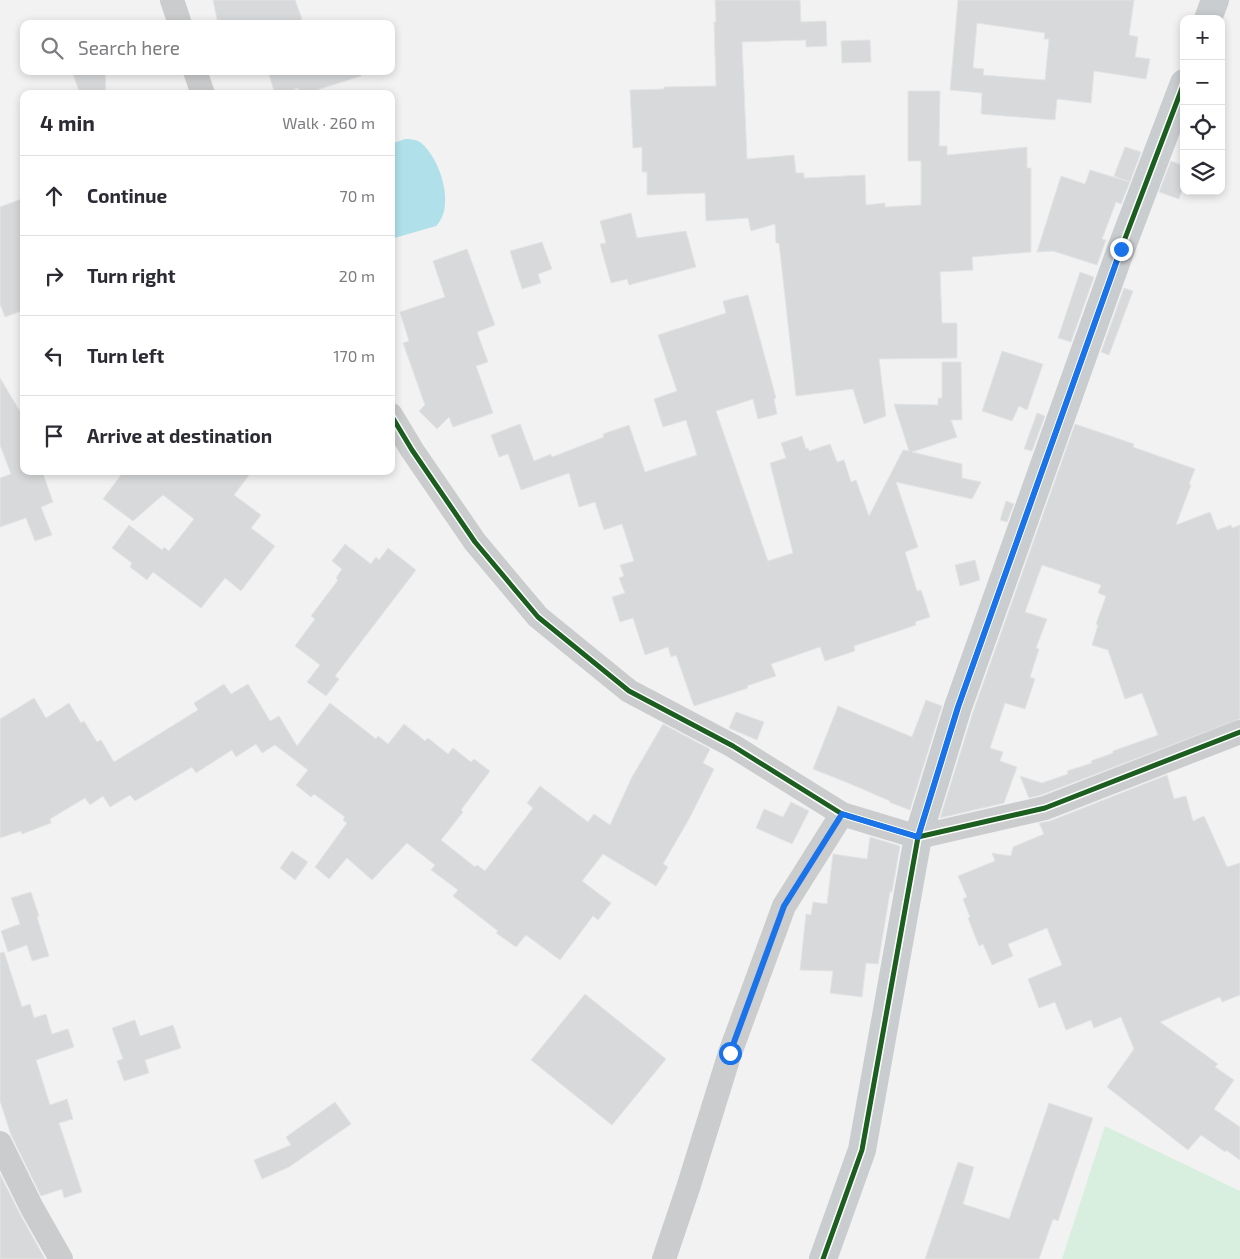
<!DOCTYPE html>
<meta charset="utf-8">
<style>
body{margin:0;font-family:"Exo 2",sans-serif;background:#f7f7f7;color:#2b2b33}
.controls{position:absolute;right:15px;top:15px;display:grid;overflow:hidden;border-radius:10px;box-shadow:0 2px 8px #0003}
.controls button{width:45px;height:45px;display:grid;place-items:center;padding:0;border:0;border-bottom:1px solid #e1e1e2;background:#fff;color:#2b2b33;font:25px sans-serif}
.stop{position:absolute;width:15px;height:15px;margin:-11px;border:4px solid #1a73e8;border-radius:50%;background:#fff}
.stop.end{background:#1a73e8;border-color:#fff;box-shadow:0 1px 5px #0008}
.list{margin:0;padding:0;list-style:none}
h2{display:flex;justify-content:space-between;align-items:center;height:65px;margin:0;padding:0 20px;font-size:21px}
h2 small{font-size:16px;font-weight:400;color:#7c7c81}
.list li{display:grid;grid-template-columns:32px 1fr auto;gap:15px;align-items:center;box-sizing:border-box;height:80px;padding:0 20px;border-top:1px solid #e1e1e2}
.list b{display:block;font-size:19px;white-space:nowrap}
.list em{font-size:16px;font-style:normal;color:#7c7c81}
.icon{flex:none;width:28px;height:28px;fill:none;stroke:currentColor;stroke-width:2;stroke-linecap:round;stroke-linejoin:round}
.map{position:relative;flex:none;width:1240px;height:1259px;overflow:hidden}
.search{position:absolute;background:#fff;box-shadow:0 2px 8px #0003;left:20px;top:20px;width:375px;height:55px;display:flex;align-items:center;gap:12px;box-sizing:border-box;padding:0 18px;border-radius:10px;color:#7c7c81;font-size:19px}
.panel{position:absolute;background:#fff;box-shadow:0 2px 8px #0003;left:20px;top:90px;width:375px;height:385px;border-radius:10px}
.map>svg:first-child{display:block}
.green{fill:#d8efe0}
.water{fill:#b0e1ea}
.building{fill:#d8d9da;stroke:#e3e4e5;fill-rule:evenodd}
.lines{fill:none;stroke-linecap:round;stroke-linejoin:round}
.street{stroke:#cacccd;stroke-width:24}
.secondary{stroke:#cacdcf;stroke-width:28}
.cycleway-casing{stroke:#fff;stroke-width:8}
.cycleway{stroke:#1b5e20;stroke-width:5}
.route{stroke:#1a73e8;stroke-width:6}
</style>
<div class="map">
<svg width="1240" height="1259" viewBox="0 0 1240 1259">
<rect width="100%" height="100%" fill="#f2f2f2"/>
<!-- green -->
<polygon class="green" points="1105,1126 1240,1191 1240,1259 1062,1259"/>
<!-- water -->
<path class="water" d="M405 139C410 139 415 139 420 142 440 157 456 207 436 226L391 239V144Z"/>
<!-- building -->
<g class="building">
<polygon points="213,0 295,0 302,19 289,24 218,24"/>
<polygon points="715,0 800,0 801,22 826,21 827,46 806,47 806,40 742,42 747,159 794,155 796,173 804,173 804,178 865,175 866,205 885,203 885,207 921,205 921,161 908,161 908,91 940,91 939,146 947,146 947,155 1027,147 1027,168 1031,168 1031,252 972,257 973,270 940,272 942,323 957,323 957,358 879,359 886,416 864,424 853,389 796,396 779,243 776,243 775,224 751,231 748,218 706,221 705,193 647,195 647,172 642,172 642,147 633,148 630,90 664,89 664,87 716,86 714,22 716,22"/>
<path d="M958 0H1134L1129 35 1138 37 1135 57 1150 59 1146 79 1094 71 1091 103 1057 99 1055 120 981 114 982 93 950 90ZM977 23 1045 33 1044 39H1049L1045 80 983 75 984 69 973 68Z"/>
<polygon points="870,40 871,62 842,63 841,41"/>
<polygon points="72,71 105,71 106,94 80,94"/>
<polygon points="268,71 360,71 361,76 304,94 300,94 298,88 282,94 275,94"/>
<polygon points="1125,147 1141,152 1130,182 1114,176"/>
<polygon points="1171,161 1184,166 1184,184 1179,199 1159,192"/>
<polygon points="1090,170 1130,182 1121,204 1116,202 1102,239 1106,240 1097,265 1053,251 1037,252 1061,176 1085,184"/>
<polygon points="24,198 24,310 5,317 0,304 0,207"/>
<polygon points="631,213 637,238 686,231 696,267 629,285 627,279 611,283 600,244 606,243 600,221"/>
<polygon points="542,242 552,269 538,274 541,283 522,289 510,251"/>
<polygon points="467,249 495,325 477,332 488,362 476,366 493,413 453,427 449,417 437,429 419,411 425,405 403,343 409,341 400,312 445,297 433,261"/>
<polygon points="1080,272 1094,277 1071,342 1058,338"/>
<polygon points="1124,288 1133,291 1109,355 1101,352"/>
<polygon points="748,295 776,398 774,399 777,414 758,419 753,399 716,411 768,561 793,553 770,463 786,458 781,443 802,436 806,449 808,448 809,451 830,444 837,462 844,460 851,482 856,480 869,516 903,450 909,451 894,404 938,405 938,398 942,398 942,362 961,362 962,420 951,420 957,437 912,452 962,464 962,478 981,482 972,499 896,482 918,547 905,552 917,591 921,590 930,617 915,622 916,625 854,646 855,651 825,661 820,647 771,664 776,676 747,686 748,688 694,706 676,655 671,657 668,647 645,655 633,618 620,622 612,597 625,593 619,578 624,576 620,565 634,561 622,524 604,530 595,502 579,507 569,473 521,490 508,454 499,457 491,435 520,424 534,461 551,454 552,457 604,437 603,434 629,425 645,472 697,455 686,420 663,427 654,399 677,391 658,335 726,313 723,301"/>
<polygon points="1002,351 1043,364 1027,410 1019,406 1012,421 982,411"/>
<polygon points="0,378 24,418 24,471 42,471 53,502 41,507 52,535 35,541 26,518 0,527 0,478 11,474 0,445"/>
<polygon points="1037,413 1045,416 1032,451 1024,449"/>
<polygon points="1075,424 1134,444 1133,447 1195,469 1189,484 1191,485 1176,525 1210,512 1217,530 1231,525 1232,528 1240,525 1240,719 1041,795 1029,798 1020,776 1042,783 1068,774 1067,771 1092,763 1091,761 1113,753 1113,751 1158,735 1142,693 1125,699 1108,650 1092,645 1098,625 1096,624 1106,596 1098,593 1101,585 1042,565 1025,612 1047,619 1036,648 1039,649 1030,677 1035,679 1025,709 1005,703 990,748 1003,752 1000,761 1017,767 1004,803 940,818 973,712"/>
<polygon points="124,471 252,471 234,495 261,515 251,528 275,546 241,591 225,578 201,608 153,572 147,580 130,567 132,563 112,548 129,525 162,550 164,547 169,551 194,519 163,495 133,521 103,499"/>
<polygon points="1006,501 1014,504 1007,522 1000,520"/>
<polygon points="345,544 371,564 376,557 379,560 388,548 416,570 335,676 339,679 326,696 307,682 320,665 295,646 315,619 311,616 338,580 336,578 342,569 332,561"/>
<polygon points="975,560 980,580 960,586 955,565"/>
<polygon points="224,684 231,694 248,684 270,721 279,716 297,746 330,703 376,739 378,736 388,744 404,724 425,741 428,738 448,754 453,748 471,762 474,759 490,771 461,810 463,812 441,840 475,867 477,865 485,871 533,808 527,803 540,786 588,822 594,814 610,825 632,777 663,724 710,749 703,763 714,769 689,819 663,864 668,867 656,886 603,854 582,881 611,903 598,920 593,916 560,960 526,935 516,947 496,933 498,931 453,896 458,890 431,870 435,865 407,843 372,880 347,858 329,879 315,867 347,823 343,820 345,817 314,794 311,797 296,785 308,770 275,745 262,753 256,744 236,757 232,750 196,773 192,767 135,801 130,795 110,807 103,796 90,805 85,798 50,819 51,823 22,834 21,831 0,838 0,719 34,698 46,718 69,703 81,723 84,721 97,742 101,740 114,762 198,710 194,703"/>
<polygon points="926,700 942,706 910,810 889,802 890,801 846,782 813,769 838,706 912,737"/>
<polygon points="736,712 764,722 757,740 729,728"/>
<polygon points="1167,775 1174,799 1186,796 1193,821 1204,816 1227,867 1240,863 1240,995 1222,1002 1220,997 1160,1022 1218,1064 1215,1067 1234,1080 1214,1109 1240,1127 1240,1160 1226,1150 1225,1152 1201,1135 1188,1150 1107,1087 1134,1049 1121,1017 1094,1028 1091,1020 1066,1030 1055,1002 1039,1008 1028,979 1062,965 1047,928 1008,944 1013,956 992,965 983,944 979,946 968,918 970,917 963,899 967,897 958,876 995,861 992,853 1011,856 1013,847 1044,834 1039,823 1050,821"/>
<polygon points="791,802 809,811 792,844 756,828 764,809 783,817"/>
<polygon points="870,837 900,846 892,892 890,892 878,964 866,963 862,997 830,993 833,971 800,970 806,914 811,915 813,902 827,904 833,854 867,859"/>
<polygon points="292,851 308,862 295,880 280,868"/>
<polygon points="31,892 39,916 37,917 49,956 32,961 27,945 8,952 1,931 20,924 11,898"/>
<polygon points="4,952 22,1007 30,1004 34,1018 46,1014 52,1034 68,1029 74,1047 36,1060 50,1105 67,1099 73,1119 59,1123 82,1192 64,1198 62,1189 41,1196 11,1135 0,1101 0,953"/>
<polygon points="585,994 666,1059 612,1125 531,1060"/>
<polygon points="135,1020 140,1036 173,1025 181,1048 145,1060 149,1073 124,1081 117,1061 123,1059 112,1028"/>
<polygon points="335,1102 351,1124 289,1167 262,1179 254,1160 291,1145 286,1137"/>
<polygon points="1049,1103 1093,1118 1058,1221 1053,1219 1039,1259 925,1259 958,1162 974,1167 963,1204 1009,1219"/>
<polygon points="0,1174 20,1214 45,1259 0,1259"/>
</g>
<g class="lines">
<!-- street -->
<g class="street">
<polyline points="172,0 180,24"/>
<polyline points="195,71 203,94"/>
<polyline points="391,415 412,450 475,542 538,617 629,691 733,746 842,814 918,837 1045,808 1240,732"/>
<polyline points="0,1143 32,1208 61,1259"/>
<polyline points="664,1259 688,1188 730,1053 784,906 842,814"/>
</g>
<!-- secondary -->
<g class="secondary">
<polyline points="1208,19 1215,0"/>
<polyline points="823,1259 862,1150 918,837 958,707 1121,249 1184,83"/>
</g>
<defs>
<g id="cycleway">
<polyline points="391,415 412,450 475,542 538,617 629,691 733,746 842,814 918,837 1045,808 1240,732"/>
<polyline points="823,1259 862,1150 918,837 958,707 1121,249 1184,83"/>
</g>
</defs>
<!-- cycleway casing -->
<use href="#cycleway" class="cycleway-casing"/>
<!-- cycleway -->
<use href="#cycleway" class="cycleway"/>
</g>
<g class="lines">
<!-- route -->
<polyline class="route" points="730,1053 784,906 842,814 918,837 958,707 1121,249"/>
</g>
</svg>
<div class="controls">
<button>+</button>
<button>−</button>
<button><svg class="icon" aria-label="locate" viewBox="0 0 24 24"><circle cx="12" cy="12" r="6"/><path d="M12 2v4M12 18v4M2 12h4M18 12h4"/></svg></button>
<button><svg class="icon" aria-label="layers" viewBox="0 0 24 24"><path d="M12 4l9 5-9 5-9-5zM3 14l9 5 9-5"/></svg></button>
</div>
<div class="stop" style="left:730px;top:1053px"></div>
<div class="stop end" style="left:1121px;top:249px"></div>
<div class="search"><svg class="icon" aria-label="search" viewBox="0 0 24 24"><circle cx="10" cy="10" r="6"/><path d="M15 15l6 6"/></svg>Search here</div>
<section class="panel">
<h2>4 min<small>Walk · 260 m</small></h2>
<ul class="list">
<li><svg class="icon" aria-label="ahead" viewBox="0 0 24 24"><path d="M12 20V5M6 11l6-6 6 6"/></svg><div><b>Continue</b></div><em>70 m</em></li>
<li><svg class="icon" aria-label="right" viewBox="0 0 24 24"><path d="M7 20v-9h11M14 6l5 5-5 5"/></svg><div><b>Turn right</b></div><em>20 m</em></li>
<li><svg class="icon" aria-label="left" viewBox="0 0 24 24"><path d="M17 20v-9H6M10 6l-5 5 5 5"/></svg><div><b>Turn left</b></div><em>170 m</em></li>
<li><svg class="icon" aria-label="arrive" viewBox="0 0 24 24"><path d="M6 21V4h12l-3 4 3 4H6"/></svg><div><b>Arrive at destination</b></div></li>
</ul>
</section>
</div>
